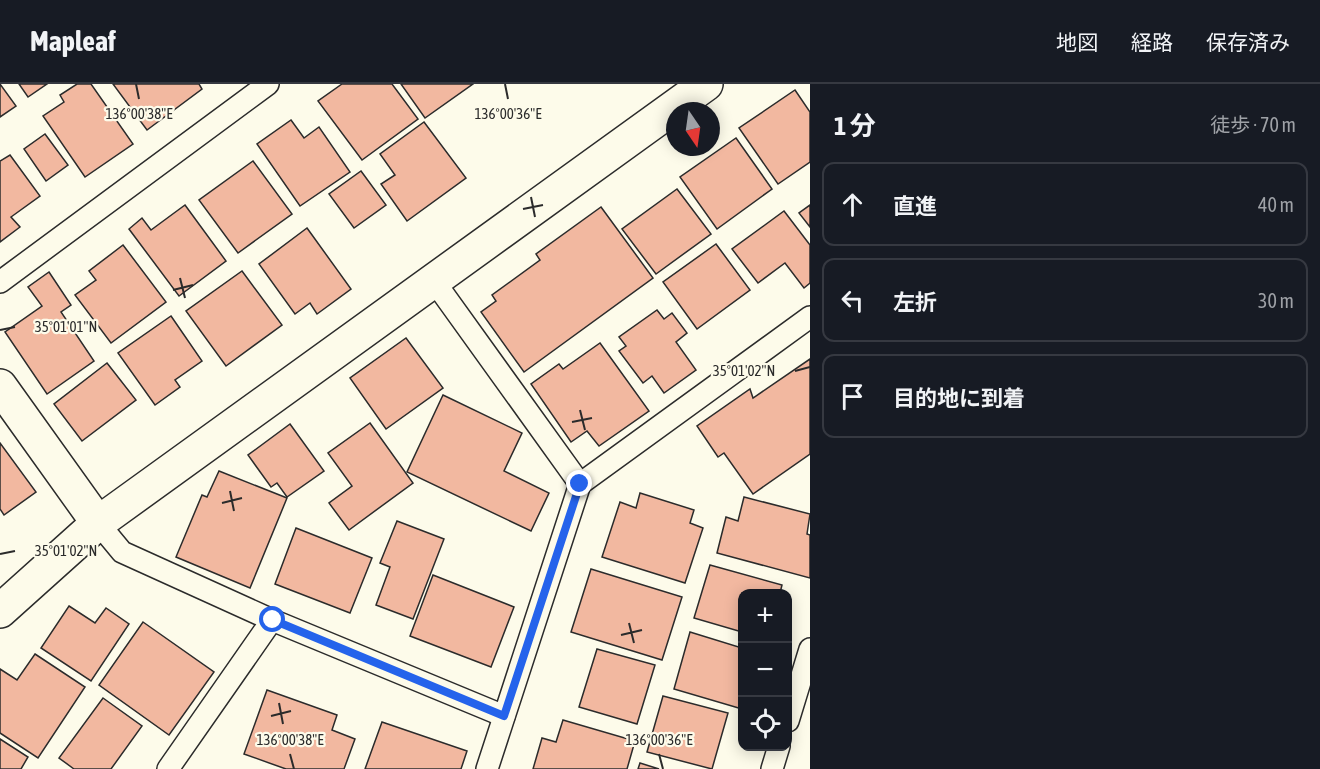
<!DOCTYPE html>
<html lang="ja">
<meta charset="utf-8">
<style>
body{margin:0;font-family:"Asap Condensed","Noto Sans JP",sans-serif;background:#242831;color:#f1f3f6}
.controls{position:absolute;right:18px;bottom:18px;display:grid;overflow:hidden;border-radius:12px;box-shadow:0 3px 15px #0003}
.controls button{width:54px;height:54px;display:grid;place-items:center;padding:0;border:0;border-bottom:2px solid #363941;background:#171b24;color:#f1f3f6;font:30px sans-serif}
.compass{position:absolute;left:666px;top:18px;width:54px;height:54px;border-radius:50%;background:#171b24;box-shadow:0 3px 15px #0003;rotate:167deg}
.stop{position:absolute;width:18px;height:18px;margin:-14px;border:4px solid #2563eb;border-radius:50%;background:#fff}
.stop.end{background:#2563eb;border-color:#fff;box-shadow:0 2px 6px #0008}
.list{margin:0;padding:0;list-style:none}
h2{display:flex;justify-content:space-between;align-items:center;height:78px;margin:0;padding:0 24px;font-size:26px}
h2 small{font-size:20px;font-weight:400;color:#9ea1a6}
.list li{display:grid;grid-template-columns:39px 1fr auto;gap:18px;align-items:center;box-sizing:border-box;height:84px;margin:0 12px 12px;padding:0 12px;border:2px solid #363941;border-radius:12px}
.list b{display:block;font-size:22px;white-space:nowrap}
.list em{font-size:20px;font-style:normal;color:#9ea1a6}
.icon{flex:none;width:33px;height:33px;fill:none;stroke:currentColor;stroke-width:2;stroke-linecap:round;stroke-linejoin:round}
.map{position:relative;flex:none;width:810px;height:685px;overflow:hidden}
header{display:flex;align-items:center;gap:36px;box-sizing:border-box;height:84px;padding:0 30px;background:#171b24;border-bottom:2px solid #363941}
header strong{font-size:28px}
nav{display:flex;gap:33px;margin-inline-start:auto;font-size:21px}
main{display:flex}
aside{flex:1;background:#171b24}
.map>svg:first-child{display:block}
.building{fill:#f2b8a0;stroke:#2b2b2b;stroke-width:1.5}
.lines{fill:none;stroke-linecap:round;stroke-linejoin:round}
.lane-casing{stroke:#2b2b2b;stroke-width:24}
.street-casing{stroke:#2b2b2b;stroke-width:36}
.secondary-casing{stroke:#2b2b2b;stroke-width:36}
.lane{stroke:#fdfbea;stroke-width:21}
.street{stroke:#fdfbea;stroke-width:33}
.secondary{stroke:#fdfbea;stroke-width:33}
.route{stroke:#2563eb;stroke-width:8}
.ticks{fill:none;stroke:#2b2b2b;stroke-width:2}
.ticks-label{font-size:15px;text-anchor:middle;fill:#2b2b2b;stroke:#fdfbea;stroke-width:4.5;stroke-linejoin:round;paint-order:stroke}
</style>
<header>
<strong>Mapleaf</strong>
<nav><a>地図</a><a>経路</a><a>保存済み</a></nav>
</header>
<main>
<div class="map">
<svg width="810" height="685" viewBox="0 0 810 685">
<rect width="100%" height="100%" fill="#fdfbea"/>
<!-- building -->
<g class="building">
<polygon points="0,0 16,22 0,33"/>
<polygon points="19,0 47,0 28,13"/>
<polygon points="77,0 91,0 133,60 85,93 43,32 64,18 60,11"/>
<polygon points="113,0 199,0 202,5 147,46"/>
<polygon points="342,0 392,0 418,35 362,76 318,17"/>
<polygon points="401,0 473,0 425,34"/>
<polygon points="795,6 810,28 810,78 778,100 739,44"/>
<polygon points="291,36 304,54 319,43 350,88 300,122 257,60"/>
<polygon points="424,38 466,94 407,137 381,100 395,91 380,70"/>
<polygon points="45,50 68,81 46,97 24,65"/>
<polygon points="736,54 772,105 717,145 680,93"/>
<polygon points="10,71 40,112 11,133 20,143 0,158 0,77"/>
<polygon points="253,77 292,130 238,169 199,116"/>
<polygon points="361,87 386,121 354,144 329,110"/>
<polygon points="677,105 711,150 656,190 622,145"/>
<polygon points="185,121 226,177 179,212 129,145 142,134 151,146"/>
<polygon points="810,121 810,143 799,129"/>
<polygon points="601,123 653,194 524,288 481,228 496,217 492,211 540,176 536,170"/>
<polygon points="784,127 810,161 810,199 804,204 785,179 758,199 732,165"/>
<polygon points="307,144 351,205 317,230 310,219 295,230 259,180"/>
<polygon points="716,160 750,206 697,245 663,198"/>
<polygon points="123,161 166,218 111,259 75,211 96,196 89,187"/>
<polygon points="242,187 282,241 226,282 186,227"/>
<polygon points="49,188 71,221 61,228 94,277 47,310 5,248 42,222 28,203"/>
<polygon points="657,226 664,235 672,229 687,249 676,258 696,286 664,309 652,292 643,299 619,267 626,262 619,253"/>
<polygon points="171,232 202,277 175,296 180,303 155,321 118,269"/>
<polygon points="406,254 443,304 386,345 350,294"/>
<polygon points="600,259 649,327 599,362 587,347 571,358 531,300 559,280 563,285"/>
<polygon points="810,275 810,370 753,410 724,369 718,373 697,342 750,305 753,314"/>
<polygon points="107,279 136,316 82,357 54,320"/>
<polygon points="443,311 522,349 504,387 549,409 531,447 407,388"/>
<polygon points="370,339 413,399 349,446 329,419 352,402 328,369"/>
<polygon points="290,340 324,387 287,413 277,399 271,403 248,371"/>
<polygon points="0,359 36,408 4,431 0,425"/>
<polygon points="219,387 287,414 250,504 176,473 202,411 207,413"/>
<polygon points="640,409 694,426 690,439 703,444 685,499 602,473 620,418 636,424"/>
<polygon points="744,413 810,430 807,450 810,451 810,494 717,469 726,433 738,437"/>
<polygon points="397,437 444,455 413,535 376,521 390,483 380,479"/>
<polygon points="296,444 372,474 350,529 275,500"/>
<polygon points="710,481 782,501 780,509 742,509 742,548 694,534"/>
<polygon points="591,485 682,513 662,576 571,548"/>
<polygon points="433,491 514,523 491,583 410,552"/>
<polygon points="69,522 95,539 106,524 129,540 91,597 41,564"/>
<polygon points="143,538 214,588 169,651 99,601"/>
<polygon points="690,548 742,564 742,625 674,605"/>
<polygon points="597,565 655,581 637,640 579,623"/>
<polygon points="35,570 85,603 38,674 0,649 0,585 17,596"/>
<polygon points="267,606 337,631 332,646 355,655 344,685 286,685 244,670"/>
<polygon points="663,612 728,629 712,685 647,668"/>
<polygon points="103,614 142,642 111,685 74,685 59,674"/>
<polygon points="563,636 635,657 627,685 533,685 542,654 556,658"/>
<polygon points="382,638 467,667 461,685 365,685"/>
<polygon points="0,655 28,673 21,685 0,685"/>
<polygon points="640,679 659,685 638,685"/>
</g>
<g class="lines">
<defs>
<g id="lane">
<polyline points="434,197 580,400"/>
<polyline points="0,198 268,0"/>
<polyline points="98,439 122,468 272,536 504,632"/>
<polyline points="788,637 810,565"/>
<polyline points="168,685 272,536"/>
<polyline points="487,685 580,400 810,233"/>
<polyline points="772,685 779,662"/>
</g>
<polyline id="street" points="0,302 98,439"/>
<polyline id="secondary" points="0,527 98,439 706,0"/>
</defs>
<!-- lane casing -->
<use href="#lane" class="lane-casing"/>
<!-- street casing -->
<use href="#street" class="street-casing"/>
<!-- secondary casing -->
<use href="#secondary" class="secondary-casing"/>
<!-- lane -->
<use href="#lane" class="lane"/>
<!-- street -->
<use href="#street" class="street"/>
<!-- secondary -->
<use href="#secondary" class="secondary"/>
</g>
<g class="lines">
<!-- route -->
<polyline class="route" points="273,536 504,632 580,400"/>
</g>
<!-- ticks -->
<path class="ticks" d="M136 0 139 15M505 0 508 15M531 113 535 133M523 125 543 121M180 194 185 214M173 206 193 201M0 246 15 243M795 287 810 283M580 326 585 346M572 338 592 334M230 407 234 427M222 419 242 414M0 470 15 467M629 539 634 559M621 551 642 546M279 619 283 640M271 632 291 627M290 670 294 685M659 670 663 685"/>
<g class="ticks-label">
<text x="139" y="35">136°00'38"E</text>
<text x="508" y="35">136°00'36"E</text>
<text x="66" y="248">35°01'01"N</text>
<text x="744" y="292">35°01'02"N</text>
<text x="66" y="472">35°01'02"N</text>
<text x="290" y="661">136°00'38"E</text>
<text x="659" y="661">136°00'36"E</text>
</g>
</svg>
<div class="controls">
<button>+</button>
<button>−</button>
<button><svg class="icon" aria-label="locate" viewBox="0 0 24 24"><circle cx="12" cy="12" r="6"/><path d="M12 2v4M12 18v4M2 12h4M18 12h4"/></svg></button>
</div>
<svg class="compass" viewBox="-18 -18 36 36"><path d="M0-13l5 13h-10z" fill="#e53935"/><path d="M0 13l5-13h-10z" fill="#9ea1a6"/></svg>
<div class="stop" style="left:273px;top:536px"></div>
<div class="stop end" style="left:580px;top:400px"></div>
</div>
<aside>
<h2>1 分<small>徒歩 · 70 m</small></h2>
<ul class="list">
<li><svg class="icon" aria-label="ahead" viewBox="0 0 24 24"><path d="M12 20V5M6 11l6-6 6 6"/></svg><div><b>直進</b></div><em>40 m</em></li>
<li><svg class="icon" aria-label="left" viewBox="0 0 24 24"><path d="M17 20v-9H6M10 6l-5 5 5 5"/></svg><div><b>左折</b></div><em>30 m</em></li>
<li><svg class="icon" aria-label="arrive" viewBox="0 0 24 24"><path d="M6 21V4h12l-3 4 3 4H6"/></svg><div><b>目的地に到着</b></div></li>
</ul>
</aside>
</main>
